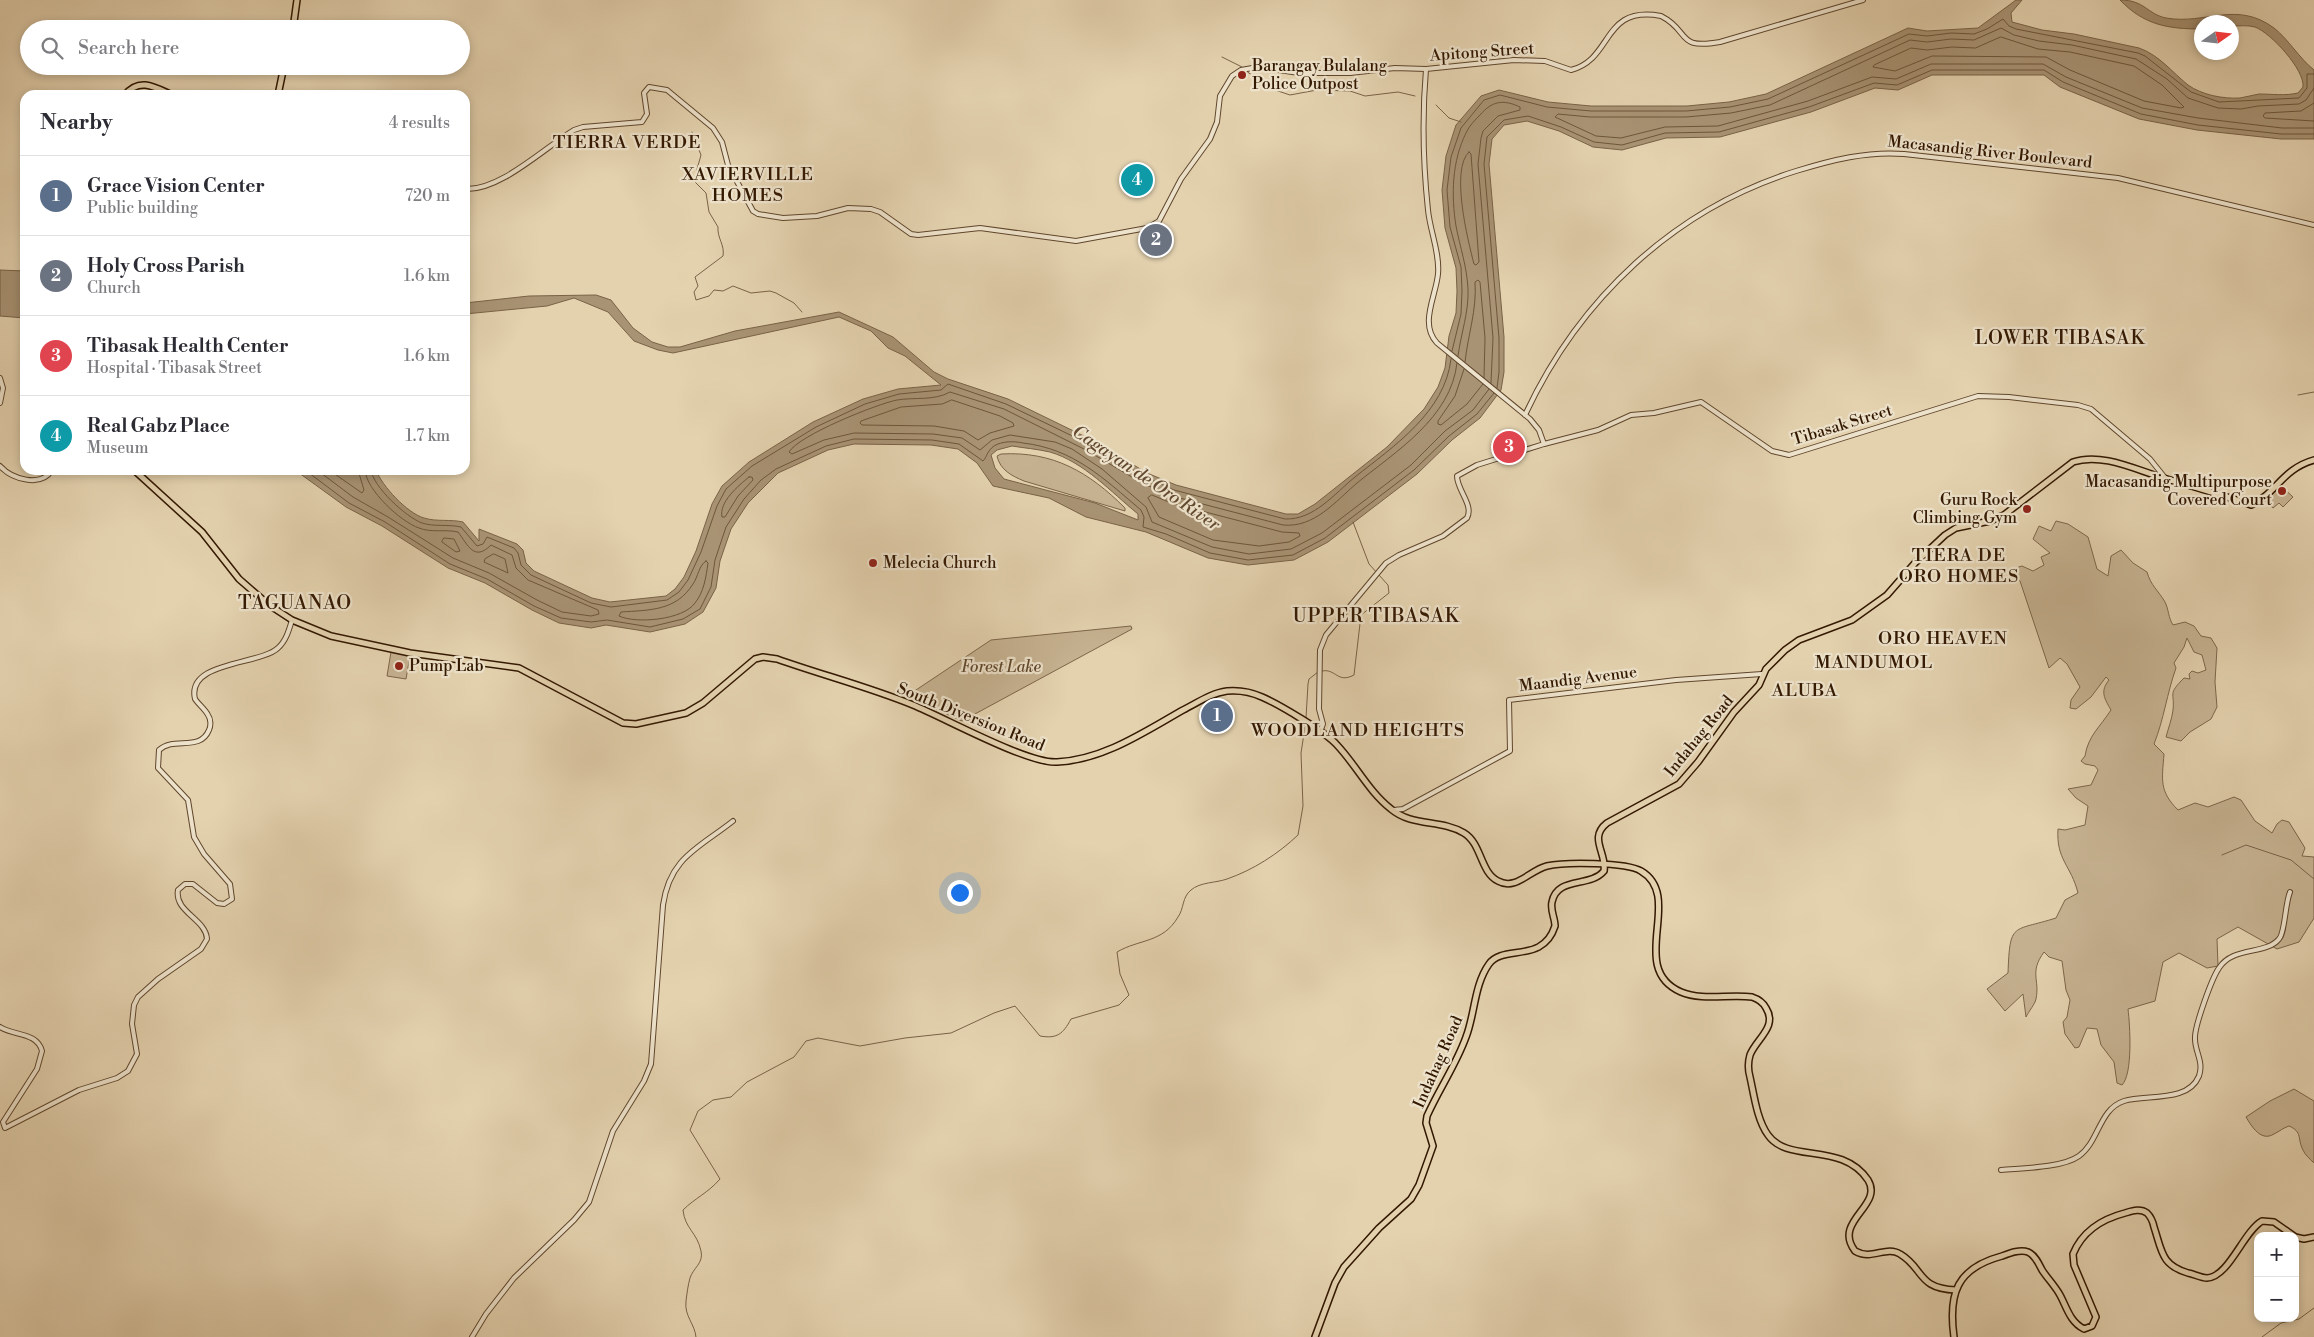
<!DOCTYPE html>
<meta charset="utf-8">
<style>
body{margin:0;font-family:"Libre Bodoni",serif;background:#f7f7f7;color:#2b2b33}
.controls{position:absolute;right:15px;bottom:15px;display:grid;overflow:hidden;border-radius:10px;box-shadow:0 2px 8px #0003}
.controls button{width:45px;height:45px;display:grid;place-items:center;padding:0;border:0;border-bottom:1px solid #e1e1e2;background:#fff;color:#2b2b33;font:25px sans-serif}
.compass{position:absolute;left:2194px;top:15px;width:45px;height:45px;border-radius:50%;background:#fff;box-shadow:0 2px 8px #0003;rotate:76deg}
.you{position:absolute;left:959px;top:892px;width:18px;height:18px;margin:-12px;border:4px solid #fff;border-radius:50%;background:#1a73e8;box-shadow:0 0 0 8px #1a73e833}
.badge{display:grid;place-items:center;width:32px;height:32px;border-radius:50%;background:#ea580c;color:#fff;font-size:16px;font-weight:700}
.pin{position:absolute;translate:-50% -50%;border:2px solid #fff;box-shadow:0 1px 5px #0006}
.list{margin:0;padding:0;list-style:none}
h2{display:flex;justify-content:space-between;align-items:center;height:65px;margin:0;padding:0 20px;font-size:21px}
h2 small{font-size:16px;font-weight:400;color:#7c7c81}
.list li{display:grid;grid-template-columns:32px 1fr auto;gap:15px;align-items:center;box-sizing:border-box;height:80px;padding:0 20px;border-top:1px solid #e1e1e2}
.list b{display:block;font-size:19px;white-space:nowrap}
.list p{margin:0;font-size:16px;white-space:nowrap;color:#7c7c81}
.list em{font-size:16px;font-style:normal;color:#7c7c81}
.icon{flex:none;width:28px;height:28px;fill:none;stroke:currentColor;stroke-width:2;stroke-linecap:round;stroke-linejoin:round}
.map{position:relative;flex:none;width:2314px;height:1337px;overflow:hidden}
.search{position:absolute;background:#fff;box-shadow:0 2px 8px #0003;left:20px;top:20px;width:450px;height:55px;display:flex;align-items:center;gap:12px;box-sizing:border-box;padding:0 18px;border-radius:28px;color:#7c7c81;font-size:19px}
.panel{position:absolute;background:#fff;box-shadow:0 2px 8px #0003;left:20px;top:90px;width:450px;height:385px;border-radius:15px}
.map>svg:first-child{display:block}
.green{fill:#c6b291;stroke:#7c6549}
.water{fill:#a89374;stroke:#796246;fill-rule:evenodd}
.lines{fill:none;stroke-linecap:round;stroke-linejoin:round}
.shore{stroke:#6e563a;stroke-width:1}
.stream{stroke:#796246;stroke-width:1}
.minor-casing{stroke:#5f462c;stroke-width:6}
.major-casing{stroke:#331801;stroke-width:8}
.minor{stroke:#ede2cb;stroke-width:4}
.major{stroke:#e4d2af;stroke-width:5}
.poi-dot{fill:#8f2418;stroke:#ede2cb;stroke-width:2}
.labels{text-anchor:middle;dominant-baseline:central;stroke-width:4.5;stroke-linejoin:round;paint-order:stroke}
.street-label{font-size:16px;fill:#331801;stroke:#ede2cb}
.poi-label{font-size:16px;fill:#331801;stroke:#ede2cb;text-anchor:start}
.park-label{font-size:16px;font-style:italic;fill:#5f462c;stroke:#ede2cb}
.neighbourhood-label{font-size:18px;letter-spacing:1px;fill:#331801;stroke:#ede2cb}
.water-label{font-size:18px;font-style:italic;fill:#62492f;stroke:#ede2cb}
.quarter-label{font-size:19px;letter-spacing:1px;fill:#331801;stroke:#ede2cb}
</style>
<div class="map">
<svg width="2314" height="1337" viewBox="0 0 2314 1337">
<rect width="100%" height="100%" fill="#e4d2af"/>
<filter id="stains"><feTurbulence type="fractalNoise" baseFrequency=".004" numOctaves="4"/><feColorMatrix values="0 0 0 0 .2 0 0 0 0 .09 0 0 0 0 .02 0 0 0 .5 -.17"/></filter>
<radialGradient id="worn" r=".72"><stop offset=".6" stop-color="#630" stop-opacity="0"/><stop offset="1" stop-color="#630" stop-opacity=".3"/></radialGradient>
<!-- green -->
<g class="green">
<path d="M1001 454C1053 451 1089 472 1125 508V511L1024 481C1012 476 1000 470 997 456Z"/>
<polygon points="2281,486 2293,497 2283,507 2279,503 2273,508 2265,501"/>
<path d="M2056 521 2068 524 2088 537 2097 569 2108 576 2111 556 2121 550 2133 563 2147 572C2151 586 2158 590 2165 602 2169 610 2168 617 2173 625L2185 622 2194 626 2201 636 2211 638 2217 648 2215 682 2217 707 2211 719 2190 732 2181 741 2166 737C2168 729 2172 719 2173 710 2175 692 2167 695 2184 678L2190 679 2189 674 2192 671 2198 673 2206 670 2202 655 2194 652 2187 638 2184 647 2174 663 2176 668C2167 693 2164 719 2154 744L2164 754C2162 780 2159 791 2178 810L2195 803 2208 807 2234 797 2241 800 2255 821 2272 833 2277 824 2282 820 2289 822 2305 848 2302 856 2314 857V918L2299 942 2277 949 2238 927 2217 939 2218 966 2207 968 2179 953 2163 962 2155 1001 2128 1009C2130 1025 2133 1074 2122 1085L2117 1083 2114 1062 2101 1045 2097 1029 2087 1028 2079 1047 2075 1048 2065 1034 2063 1022 2067 1017 2070 1000 2066 990 2062 961 2049 957 2044 952C2029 973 2040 979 2036 999 2035 1004 2029 1011 2026 1017L2023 994 2005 1011 1987 989 2008 973C2010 921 2012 932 2056 918L2065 900 2078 893C2071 865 2056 860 2058 829L2065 830 2085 825 2088 806 2076 798 2068 789 2091 785 2098 770 2095 766 2085 764 2081 761 2085 756C2088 736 2100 727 2111 710 2104 698 2100 691 2109 680L2106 677 2091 697 2076 709 2070 708 2071 700 2080 687 2067 664 2060 658 2049 668 2020 581 2010 570 2022 566 2033 571 2044 565 2041 557 2050 553 2033 539 2039 526 2051 531Z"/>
<polygon points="1131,626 1132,629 962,721 907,696 991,640"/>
<polygon points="391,652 410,656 406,679 387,676"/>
<path d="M2294 1089 2314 1101V1163C2310 1159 2305 1155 2303 1150 2297 1139 2303 1132 2289 1126 2283 1128 2280 1131 2274 1134 2261 1142 2252 1127 2246 1117L2270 1101Z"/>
</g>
<!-- water -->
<g class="water">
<path d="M2016 0H2022L2011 13 2012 22 2042 30 2074 34 2139 48C2159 55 2172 72 2188 85 2202 95 2223 99 2240 98 2246 97 2253 95 2259 94 2272 94 2285 96 2298 93L2303 87C2305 70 2271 33 2255 27 2248 25 2239 26 2232 26V22H2202L2201 29C2168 29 2144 25 2120 0 2145 0 2147 14 2166 18 2206 25 2236 0 2274 28 2289 40 2299 58 2314 70V139H2281L2197 130 2139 119 2060 87 2044 75H1932L1898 90 1875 88 1811 112 1720 137 1666 138 1622 150 1593 147 1559 131 1527 121 1504 125 1492 139 1489 164 1504 337V372L1501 390 1480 418 1452 440 1417 474 1328 542 1294 560 1248 565 1208 558 1146 532 1086 517 1049 498 993 486 977 463 958 449 931 445 854 444 828 450 778 473 748 503 731 529 720 561 716 588 703 612 685 624 650 632 606 625 591 628 559 623 532 610 485 583 448 568 382 526 346 507 295 470H376C382 486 407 513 424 518 437 522 450 519 463 522L479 541V529L517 544 523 550 526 563 534 571 592 598 610 602 666 596 675 589 684 577 696 551 712 504 722 486 749 462 813 422 863 399 898 389 941 385 905 356 888 348 871 331 839 317 673 353 658 350 634 341 608 312 574 298 547 306 465 314V303L529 296 596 295 611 300 633 328 652 342 668 347H680L735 331 839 312 893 337 934 372 948 379 1008 399 1092 440 1147 473 1176 485 1286 514H1298L1315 504 1387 447 1424 409 1438 387 1445 368 1449 336 1456 313 1457 291 1456 268 1445 228 1442 190 1446 156 1456 125 1481 96 1499 90 1548 102 1591 106H1687L1729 102 1766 94 1908 28 1927 31 1978 28ZM1012 446C1024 448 1037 449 1050 452 1084 462 1111 492 1138 514V520L1095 503 1004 479 995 468 991 455 997 450Z"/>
<polygon points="0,270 25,271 25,318 0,316"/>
</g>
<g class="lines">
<!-- shore -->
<g class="shore">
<polygon points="2001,37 2038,49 2070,52 2134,66 2162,85 2184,107 2181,108 2144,101 2070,70 2046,57 1932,56 1895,71 1873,67 1874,65 1911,48 1927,50 1952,47 1975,48"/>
<polyline points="2314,88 2306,100 2299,104 2258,106 2241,109 2218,108 2188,98 2167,79 2136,59 2072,45 2039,41 2014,35 2001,28 1974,40 1951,39 1927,42 1910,40 1770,105 1731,113 1686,117 1590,117 1558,114 1555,117 1596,136 1621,138 1665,127 1718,126 1808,101 1872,77 1896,79 1931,64 2043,64 2066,77 2142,108 2198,118 2282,128 2314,128"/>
<polyline points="2314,103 2301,111 2265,113 2263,116 2265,118 2314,121"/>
<path d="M1469 152 1471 154 1479 262 1476 265 1474 264C1468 241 1450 169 1469 152Z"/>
<polyline points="1452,351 1461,314 1462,291 1461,267 1450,227 1447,190 1451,157 1461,128 1484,100 1500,95 1547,107 1591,111 1686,111 1730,107 1768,99 1909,34 1927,36 1951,33 1974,34 1987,29 2003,19 2009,26 2016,29 2138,53 2145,56 2191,92 2219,102 2299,98 2307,88 2307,74 2314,74"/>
<path d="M1458 356C1461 333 1469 312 1468 289 1467 267 1460 247 1456 226 1451 195 1452 161 1466 133 1469 126 1475 120 1480 115 1492 101 1503 99 1520 107V110L1498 116 1483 131 1481 138 1478 164 1493 338 1491 383"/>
<path d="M1465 362C1468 334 1477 310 1475 282L1478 280 1480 282 1485 338 1484 378"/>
<path d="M1457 363C1451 418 1395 452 1357 483 1335 502 1314 528 1283 525L1172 496 1142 483 1086 450 1004 409 950 392C934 401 915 397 897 400 877 404 799 435 789 452L792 454 824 440 854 433 933 434 962 438 980 450 992 440 1010 435 1055 442 1072 449 1102 469 1146 507 1152 522 1212 547 1249 554 1291 549 1322 533 1411 465 1445 431 1473 410 1489 389"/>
<polyline points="1464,369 1455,396 1438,421 1438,424 1441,425 1467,404 1483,384"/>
<polyline points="1497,388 1499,372 1499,338 1484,164 1487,137 1504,120 1528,116 1561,127 1594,142 1622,145 1665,133 1719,132 1809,107 1874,83 1897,85 1932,70 2044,70 2063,82 2141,114 2198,125 2281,134 2314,134"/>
<polygon points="952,400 1000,416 1013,423 1014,426 990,433 978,440 964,431 934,426 862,425 860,423 861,421 901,407 942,404"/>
<path d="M305 470 349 503 385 522 450 564 487 579 534 606 561 618 591 622 607 620 650 627 683 619 700 609 711 587 715 560 726 527 744 499 761 480 776 469 826 446 854 439 932 440 959 444 983 461C987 457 987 451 994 446 1002 441 1014 441 1023 443 1074 449 1103 478 1141 510L1144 517 1143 527 1166 534 1210 553 1248 560 1293 555 1325 538 1414 470 1449 436 1477 414 1494 393"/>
<path d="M317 470 353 497 388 517 453 558 489 573 537 600 562 612 591 616 599 614 598 610 528 580 516 568 512 555 491 545C474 562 468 545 458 532 445 529 431 533 419 528 401 522 366 490 365 470"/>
<polyline points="329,470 362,493 364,490 358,470"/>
<path d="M371 470C373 487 406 517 422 523 434 527 448 524 461 527L477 546 483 544 487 537 514 548 518 553 521 565 531 575 591 603 611 607 667 600 679 592 688 580 701 552 717 506 726 489 752 466 816 427 865 404 899 394 941 390 948 384 1006 404 1089 444 1145 477 1174 490 1285 519C1314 520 1334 494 1355 477 1394 446 1445 412 1451 359"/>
<path d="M749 477H752L753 480 738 496 725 517H722C719 502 738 486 749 477Z"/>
<polygon points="1152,495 1171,503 1282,532 1299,533 1300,536 1289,542 1259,546 1213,540 1159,517 1148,498"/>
<polygon points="444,538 454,539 460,551 456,552 442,542"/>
<polygon points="494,554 505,559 508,573 484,562 485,559"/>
<path d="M706 561 708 563C706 577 704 592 695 603 683 620 636 624 619 616L621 612C650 610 676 611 693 584 698 577 699 565 706 561Z"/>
</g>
<!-- stream -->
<g class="stream">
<polyline points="1222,57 1242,67"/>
<polyline points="1246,71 1272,89 1290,95 1317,90 1350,91 1365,96 1398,92 1415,96"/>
<polyline points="1436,105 1449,118 1461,122"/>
<path d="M692 132 701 155 697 169V177L694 181 706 193 709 212 718 227C717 238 725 245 723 256L695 277 698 286 694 292 696 300 709 296 714 290 723 291 733 286 751 293 770 291 776 293 794 303 802 312"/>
<polyline points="2298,395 2314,392"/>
<path d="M1322 671C1336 668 1337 684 1354 675L1361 615 1389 593 1388 585 1369 564 1353 522"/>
<polyline points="1306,718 1308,684 1309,679 1318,672"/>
<polyline points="2222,855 2246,845 2291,860 2314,879"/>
<path d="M696 1337C695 1324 684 1316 686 1301 687 1293 688 1285 690 1278 693 1268 704 1263 701 1251 697 1232 685 1229 683 1210 695 1198 708 1193 720 1179L690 1130 698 1111 713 1100 731 1097 747 1082 794 1057 806 1041 818 1038 860 1046 905 1038 951 1033 994 1013 1015 1006 1040 1036C1057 1039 1063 1034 1071 1019L1119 1005 1129 995 1120 974 1117 952C1139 939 1163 943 1178 917 1184 909 1182 897 1191 890 1200 882 1216 883 1227 879 1253 870 1278 854 1298 835L1303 806 1301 753 1305 727"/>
<polyline points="2262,1337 2281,1323 2299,1319 2314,1308"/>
</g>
<defs>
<g id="minor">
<path d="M1426 69C1422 116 1423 163 1428 210 1430 231 1440 253 1438 274 1436 296 1419 324 1437 343L1530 419 1539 430 1544 444"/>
<path d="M465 189C500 191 544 148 574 130L583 127 642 122 647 114 644 93 649 87 667 90 713 128 722 142 728 165 753 211 758 214 783 218 817 216 848 208 871 209 880 212 911 234 918 235 980 228 1076 241 1147 228 1159 221 1181 179 1210 139 1217 122 1220 96 1232 76 1241 70 1258 67 1299 73H1350L1395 68 1426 69 1514 60 1545 61 1571 70C1614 59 1601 5 1661 16 1691 31 1675 50 1720 42L1863 0"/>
<polyline points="0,378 3,388 0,403"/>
<path d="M1525 415C1579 299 1674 209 1796 171 1832 160 1867 151 1904 154L2118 178 2314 225"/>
<path d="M0 466C12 479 41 488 52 470"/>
<path d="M1320 732 1323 724 1319 709 1320 650 1326 635 1386 563 1399 555 1443 536 1467 518C1474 505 1457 490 1457 476L1477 465 1544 444 1598 430 1631 415 1654 413 1701 402 1772 451 1789 455 1978 396 2009 397 2078 405 2091 409 2150 459 2166 479"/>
<polyline points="1394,810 1403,809 1510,751 1509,700 1676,680 1762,674"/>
<path d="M0 1027C14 1036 37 1032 42 1051L37 1069 3 1122 5 1128 79 1090 117 1078 128 1071 137 1054 132 1024 134 1005 138 997 158 979 201 949 207 939C206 919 174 912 178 890L185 884H193L217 903 224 904 232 899 230 884 204 854 194 837 188 800 158 768 159 750C174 736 200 752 209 730 211 726 211 719 208 715 205 709 199 705 195 699 186 661 260 665 278 648 286 641 289 630 292 620"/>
<path d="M2001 1170C2022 1168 2062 1168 2079 1156 2099 1142 2099 1109 2124 1101 2147 1094 2188 1103 2199 1076 2204 1062 2195 1052 2195 1039 2194 1027 2212 978 2219 968 2233 946 2266 955 2279 939 2285 933 2285 904 2290 892"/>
<path d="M472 1337 486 1314 514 1278 574 1220 589 1202 613 1131 644 1081 651 1064 663 905C670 857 699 848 733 821"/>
</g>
<g id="major">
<polyline points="293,29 297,0"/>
<path d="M125 95C139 77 155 87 172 95"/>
<polyline points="278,95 284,66"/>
<path d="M134 470 202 532 239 579 269 605 292 620 331 636 410 653 519 668 623 723 636 724 686 713 703 703 755 659 763 657 777 659C822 675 869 687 913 705 945 718 1028 764 1057 762 1103 760 1144 732 1183 710 1197 703 1211 693 1227 691 1239 690 1251 692 1262 697 1278 704 1326 732 1337 745 1356 765 1369 792 1391 809 1412 827 1441 819 1464 833 1482 844 1480 872 1498 881 1516 891 1530 870 1547 866 1564 862 1626 862 1641 871 1685 897 1626 968 1681 992 1702 1001 1729 994 1752 997 1758 999 1763 1002 1766 1008 1778 1027 1756 1039 1750 1055 1748 1062 1748 1070 1750 1077 1754 1095 1757 1120 1768 1135 1788 1164 1842 1141 1868 1180 1884 1206 1832 1221 1855 1251 1872 1261 1886 1245 1900 1254 1924 1268 1917 1289 1956 1290"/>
<polyline points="2295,1237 2304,1239 2314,1237"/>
<path d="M1315 1337 1335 1283 1344 1267 1379 1228 1411 1199 1419 1185 1433 1146 1426 1123 1427 1116C1439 1089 1456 1065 1466 1037 1475 1014 1474 985 1489 964 1503 944 1543 964 1555 926 1555 918 1550 910 1552 902 1557 876 1590 888 1604 871 1607 853 1588 838 1607 823L1679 784 1698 762 1734 712 1759 685 1766 669 1785 650 1799 640 1852 620 1887 595 1915 563 1945 535 1956 528 1990 521 2004 515 2073 462C2103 452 2138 471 2167 479 2195 487 2223 495 2251 505 2277 493 2282 469 2314 460"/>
<path d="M1954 1337C1948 1293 1957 1268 2002 1256 2010 1253 2020 1249 2028 1252 2035 1255 2039 1264 2042 1270 2048 1279 2055 1286 2060 1295 2067 1308 2070 1322 2084 1329L2092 1326 2096 1317 2074 1265 2073 1254C2082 1232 2102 1219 2125 1213 2132 1211 2140 1208 2147 1213 2151 1217 2153 1222 2154 1227 2162 1251 2161 1265 2188 1273 2194 1274 2201 1278 2207 1278 2229 1277 2243 1232 2262 1221L2274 1222 2294 1236"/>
</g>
</defs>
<!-- minor casing -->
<use href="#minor" class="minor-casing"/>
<!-- major casing -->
<use href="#major" class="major-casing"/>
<!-- minor -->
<use href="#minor" class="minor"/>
<!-- major -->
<use href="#major" class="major"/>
</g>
<!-- markers -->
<g class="poi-dot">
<circle cx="1242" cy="75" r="5"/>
<circle cx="2282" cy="491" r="5"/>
<circle cx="2027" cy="509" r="5"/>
<circle cx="873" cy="563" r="5"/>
<circle cx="399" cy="666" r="5"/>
</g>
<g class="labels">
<!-- street labels -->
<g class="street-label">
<text transform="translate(1482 52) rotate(-4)">Apitong Street</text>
<text transform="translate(1990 152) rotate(6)">Macasandig River Boulevard</text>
<text transform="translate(1842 425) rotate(-17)">Tibasak Street</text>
<text transform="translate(1578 679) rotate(-7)">Maandig Avenue</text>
<text transform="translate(971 717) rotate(22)">South Diversion Road</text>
<text transform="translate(1699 736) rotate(-51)">Indahag Road</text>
<text transform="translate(1438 1062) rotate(-66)">Indahag Road</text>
</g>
<!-- poi labels -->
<g class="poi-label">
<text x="1252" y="66">Barangay Bulalang<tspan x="1252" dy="18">Police Outpost</tspan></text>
<text x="2272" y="482" text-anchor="end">Macasandig Multipurpose<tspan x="2272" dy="18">Covered Court</tspan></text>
<text x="2017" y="500" text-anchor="end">Guru Rock<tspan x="2017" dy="18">Climbing Gym</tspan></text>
<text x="883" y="563">Melecia Church</text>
<text x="409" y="666">Pump Lab</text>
</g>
<!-- park labels -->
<g class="park-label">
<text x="1001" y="667">Forest Lake</text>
</g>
<!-- neighbourhood labels -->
<g class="neighbourhood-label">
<text x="627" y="142">TIERRA VERDE</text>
<text x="748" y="174">XAVIERVILLE<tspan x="748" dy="21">HOMES</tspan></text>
<text x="1959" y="555">TIERA DE<tspan x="1959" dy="21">ORO HOMES</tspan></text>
<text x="1943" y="638">ORO HEAVEN</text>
<text x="1874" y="662">MANDUMOL</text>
<text x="1805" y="690">ALUBA</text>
<text x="1358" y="730">WOODLAND HEIGHTS</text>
</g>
<!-- water labels -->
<g class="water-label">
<text transform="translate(1146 478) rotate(34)">Cagayan de Oro River</text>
</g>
<!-- quarter labels -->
<g class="quarter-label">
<text x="2060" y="338">LOWER TIBASAK</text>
<text x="295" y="603">TAGUANAO</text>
<text x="1376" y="616">UPPER TIBASAK</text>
</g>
</g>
<rect width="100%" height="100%" filter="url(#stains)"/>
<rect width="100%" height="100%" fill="url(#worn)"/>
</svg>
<div class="controls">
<button>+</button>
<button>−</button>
</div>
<svg class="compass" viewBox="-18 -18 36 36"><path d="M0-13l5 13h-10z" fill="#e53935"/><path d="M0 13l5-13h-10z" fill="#7c7c81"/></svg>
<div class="you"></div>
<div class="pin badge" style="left:1217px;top:716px;background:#5c6f8a">1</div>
<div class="pin badge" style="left:1156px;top:240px;background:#6b7280">2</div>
<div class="pin badge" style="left:1509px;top:447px;background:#e0444e">3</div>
<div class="pin badge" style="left:1137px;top:180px;background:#0f9aa8">4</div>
<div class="search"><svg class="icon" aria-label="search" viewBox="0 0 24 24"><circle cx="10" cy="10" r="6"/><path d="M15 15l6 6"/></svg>Search here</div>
<section class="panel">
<h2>Nearby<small>4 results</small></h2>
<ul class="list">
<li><span class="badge" style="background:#5c6f8a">1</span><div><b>Grace Vision Center</b><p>Public building</p></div><em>720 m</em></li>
<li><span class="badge" style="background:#6b7280">2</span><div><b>Holy Cross Parish</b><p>Church</p></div><em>1.6 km</em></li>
<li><span class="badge" style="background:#e0444e">3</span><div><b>Tibasak Health Center</b><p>Hospital · Tibasak Street</p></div><em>1.6 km</em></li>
<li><span class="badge" style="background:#0f9aa8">4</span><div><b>Real Gabz Place</b><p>Museum</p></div><em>1.7 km</em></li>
</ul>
</section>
</div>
